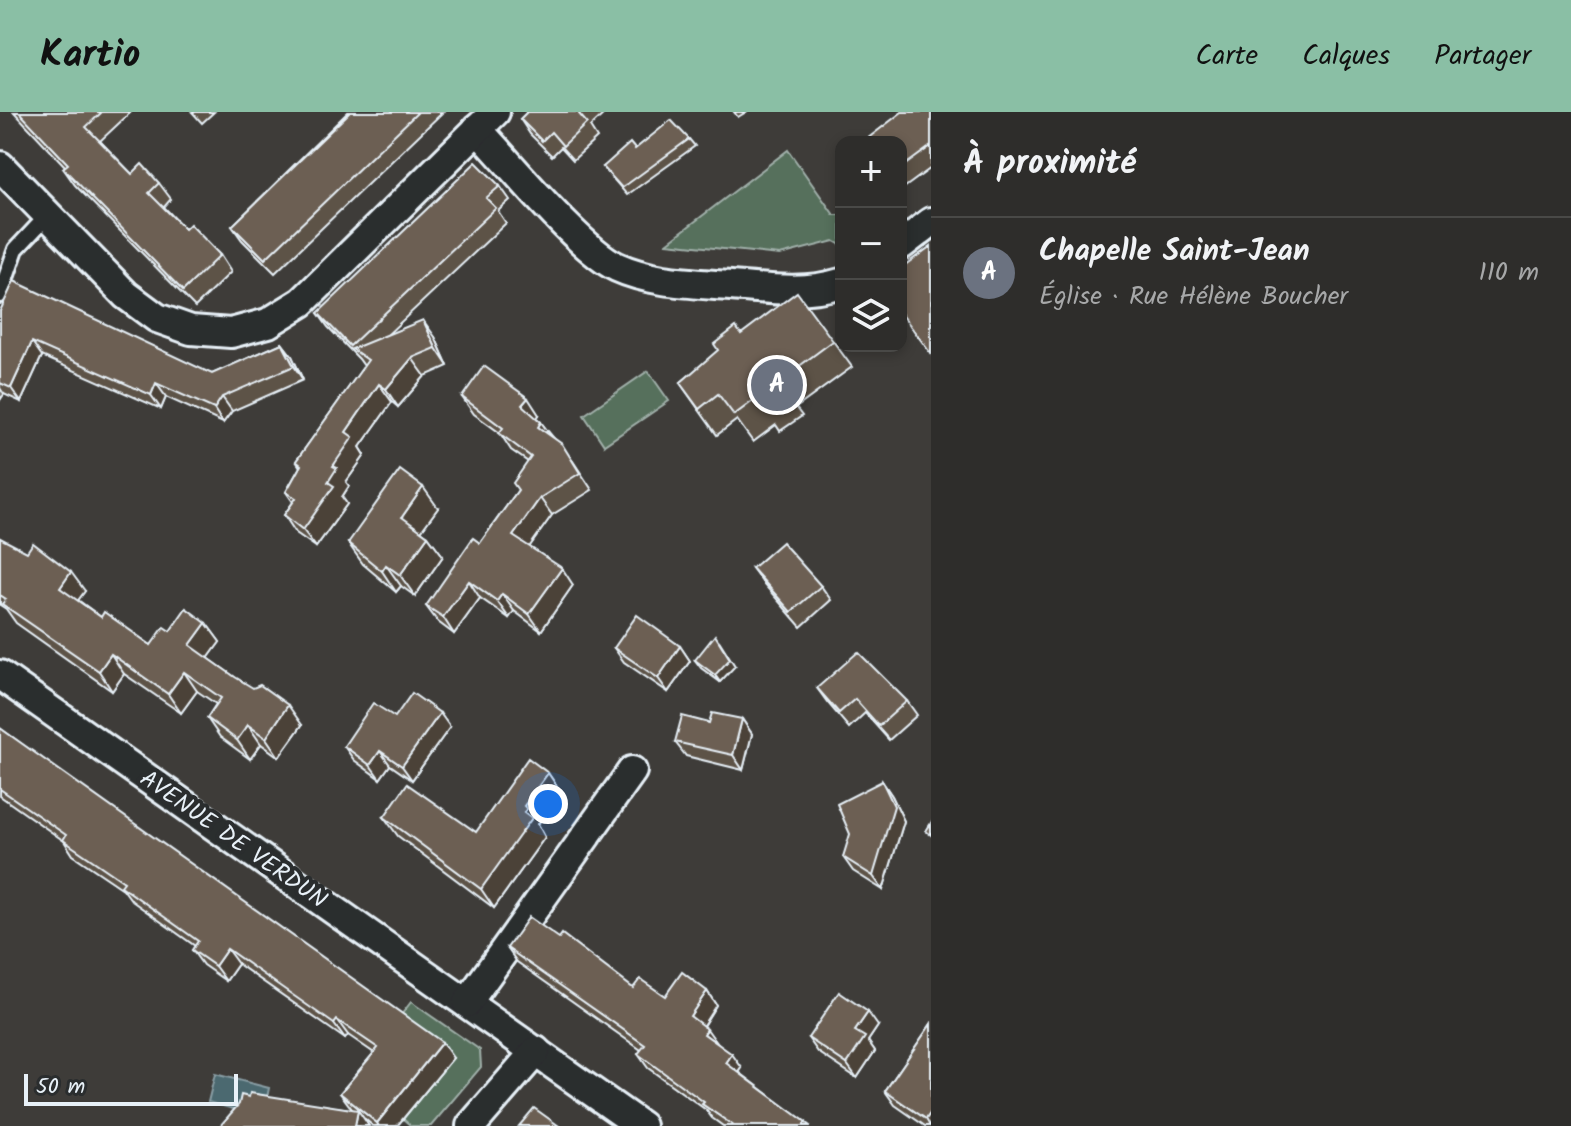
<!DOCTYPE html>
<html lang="fr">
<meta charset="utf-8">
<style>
body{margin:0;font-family:Kalam,sans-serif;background:#3a3937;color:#f1f3f6}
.controls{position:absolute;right:24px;top:24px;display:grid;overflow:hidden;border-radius:16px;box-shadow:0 4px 12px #0003}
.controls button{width:72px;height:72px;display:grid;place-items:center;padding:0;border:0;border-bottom:2px solid #494947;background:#2e2d2b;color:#f1f3f6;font:40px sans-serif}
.scale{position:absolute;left:24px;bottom:20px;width:214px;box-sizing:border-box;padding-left:8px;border:4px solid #e8f1f8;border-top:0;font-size:22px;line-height:28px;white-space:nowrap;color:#e8f1f8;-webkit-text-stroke:6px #2a2d2e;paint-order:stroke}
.you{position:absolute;left:548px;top:692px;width:28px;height:28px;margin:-20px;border:6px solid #fff;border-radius:50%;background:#1a73e8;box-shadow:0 0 0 12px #1a73e833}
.badge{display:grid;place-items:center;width:52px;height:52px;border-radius:50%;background:#8abfa5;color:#fff;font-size:26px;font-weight:700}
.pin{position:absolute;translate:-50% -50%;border:4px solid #fff;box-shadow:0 2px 8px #0006}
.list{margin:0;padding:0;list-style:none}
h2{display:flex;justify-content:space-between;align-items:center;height:104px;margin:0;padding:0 32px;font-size:34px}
h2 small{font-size:26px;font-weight:400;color:#a7a8a9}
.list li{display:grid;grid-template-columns:52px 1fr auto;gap:24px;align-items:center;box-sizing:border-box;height:112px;padding:0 32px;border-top:2px solid #494947}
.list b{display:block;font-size:30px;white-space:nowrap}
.list p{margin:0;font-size:26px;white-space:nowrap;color:#a7a8a9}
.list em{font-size:26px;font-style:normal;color:#a7a8a9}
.icon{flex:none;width:44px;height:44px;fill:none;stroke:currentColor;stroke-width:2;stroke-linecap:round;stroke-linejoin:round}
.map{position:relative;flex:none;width:931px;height:1014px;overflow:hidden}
header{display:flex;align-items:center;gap:48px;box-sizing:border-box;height:112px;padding:0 40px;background:#8abfa5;color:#111}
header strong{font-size:38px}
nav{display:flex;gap:44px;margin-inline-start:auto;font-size:28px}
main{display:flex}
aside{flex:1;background:#2e2d2b}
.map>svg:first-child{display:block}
.green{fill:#576f5b;stroke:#a0b0aa;stroke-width:2}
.water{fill:#4c696f;stroke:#8a9fa6;stroke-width:2}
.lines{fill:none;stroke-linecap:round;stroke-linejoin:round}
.lane-casing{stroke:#e8f1f8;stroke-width:20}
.street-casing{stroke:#e8f1f8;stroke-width:34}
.lane{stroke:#2a2d2e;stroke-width:14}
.street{stroke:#2a2d2e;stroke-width:28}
.wall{fill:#5d5247;stroke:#e8f1f8;stroke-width:2}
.shaded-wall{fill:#4c4239;stroke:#e8f1f8;stroke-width:2}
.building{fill:#6c5f52;stroke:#e8f1f8;stroke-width:2}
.labels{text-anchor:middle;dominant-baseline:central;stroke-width:8;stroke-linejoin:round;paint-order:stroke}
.street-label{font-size:24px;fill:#e8f1f8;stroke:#2a2d2e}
</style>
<header>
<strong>Kartio</strong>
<nav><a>Carte</a><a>Calques</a><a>Partager</a></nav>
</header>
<main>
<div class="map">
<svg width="931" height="1014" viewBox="0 0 931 1014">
<rect width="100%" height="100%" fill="#3e3c39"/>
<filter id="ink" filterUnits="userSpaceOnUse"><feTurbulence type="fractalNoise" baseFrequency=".0125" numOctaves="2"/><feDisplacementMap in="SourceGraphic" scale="16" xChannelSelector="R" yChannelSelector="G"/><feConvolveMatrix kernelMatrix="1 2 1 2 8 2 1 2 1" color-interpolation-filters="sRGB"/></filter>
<g filter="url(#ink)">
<!-- green -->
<g class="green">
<polygon points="788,38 834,103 841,103 841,133 834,129 780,143 667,131"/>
<polygon points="648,259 669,289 604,333 584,303"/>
<polygon points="411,890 480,938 481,955 431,1014 411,1014 403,1007 450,949 398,907"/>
</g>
<!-- water -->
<polygon class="water" points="215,962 269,976 263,1005 208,990"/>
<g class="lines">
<defs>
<polyline id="lane" points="0,183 16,137 48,103"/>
<g id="street">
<path d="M477 17C510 51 578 136 617 155 652 171 693 171 731 174 769 177 805 182 841 171"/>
<polyline points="0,54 126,183 157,206 191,218 231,221 268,211 302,190 495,0"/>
<polyline points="901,133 931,110"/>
<polyline points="0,563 641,1014"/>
<polyline points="467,891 632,659"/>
<polyline points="471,1014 536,939"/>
</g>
</defs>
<!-- lane casing -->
<use href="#lane" class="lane-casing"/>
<!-- street casing -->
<use href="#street" class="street-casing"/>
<!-- lane -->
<use href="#lane" class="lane"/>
<!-- street -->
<use href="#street" class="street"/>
</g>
<!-- wall -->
<g class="wall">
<polygon points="14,0 131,0 100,29 132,62 159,71 171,87 164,95 185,117 220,143 231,160 195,195 75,73 63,56 65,54"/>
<polygon points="192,0 214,0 202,11"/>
<polygon points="348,0 443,0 275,161 242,128 232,114"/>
<polygon points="527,0 606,0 590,15 597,26 573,48 561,35 552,44 530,22 520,7"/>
<polygon points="734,0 746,0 738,5"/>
<polygon points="931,0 931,56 901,78 901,30"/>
<polygon points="689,27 695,34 627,83 603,55 635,37"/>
<polygon points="500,74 510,88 498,99 506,111 387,223 435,225 448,254 425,264 398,295 392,290 360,335 365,343 346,370 349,374 342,385 347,392 316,435 296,421 284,403 293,390 286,380 300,355 296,349 364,254 359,247 328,215 318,201"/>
<polygon points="0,199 212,262 282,231 292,244 303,268 232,299 223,311 166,285 161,297 42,244 21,290 4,282 0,288"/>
<polygon points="741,222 833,229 852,255 796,296 802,304 780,319 776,313 753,330 737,308 717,323 680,271"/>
<polygon points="462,285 539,303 537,306 573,349 592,378 552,403 529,435 573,473 541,519 514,499 509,506 480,486 454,522 438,510 426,494 480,431 518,378 528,350 511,338 500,321 474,302"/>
<polygon points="438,396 421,419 428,424 443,444 415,484 401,474 396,480 363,452 348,431"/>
<polygon points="0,426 85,479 78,488 101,505 151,533 170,519 206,511 220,530 208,546 302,613 279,645 261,632 250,647 220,625 207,606 216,592 197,579 181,601 124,562 112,579 16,511 6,497 0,493"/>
<polygon points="752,456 821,474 831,488 801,515 762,470"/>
<polygon points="680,534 690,549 668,580 624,550 614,536"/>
<polygon points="695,548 735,554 720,570 701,556"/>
<polygon points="817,576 907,589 917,603 889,628 865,601 849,616 827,590"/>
<polygon points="395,605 450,615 412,668 390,653 380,667 354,648 344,634"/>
<polygon points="742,607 752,622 743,658 686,644 675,630 709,611"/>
<polygon points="0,616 453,946 397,1014 373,1014 365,1007 249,985 352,997 340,981 374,941 348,923 345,927 238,852 226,869 203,853 192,838 195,834 132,789 123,777 73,743 64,729 0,684"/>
<polygon points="548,661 561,680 538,712 545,725 494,796 398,724 384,705 476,720"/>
<polygon points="882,669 892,684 904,709 883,778 853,759 843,745"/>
<polygon points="507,836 633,876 665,884 707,879 716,893 703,914 717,931 742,956 739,960 810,1014 723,1014 712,1006 706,998 648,956 638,942 641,938 517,850"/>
<polygon points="931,912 931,1014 925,1014 895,993 885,979"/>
<polygon points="878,914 868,929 875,939 857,966 818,940 808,926"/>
</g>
<!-- shaded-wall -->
<g class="shaded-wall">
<polygon points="423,208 435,225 448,254 436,236"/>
<polygon points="32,230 42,244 21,290 11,276"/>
<polygon points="282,231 292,244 303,268 294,254"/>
<polygon points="412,246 425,264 398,295 386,277"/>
<polygon points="156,271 166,285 161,297 151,283"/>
<polygon points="379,272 392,290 360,335 365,343 346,370 349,374 342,385 347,392 316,435 303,418 328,370 346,320"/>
<polygon points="0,276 4,282 0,288"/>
<polygon points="222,285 232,299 223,311 214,297"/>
<polygon points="528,286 539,303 534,310 522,293"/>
<polygon points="541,310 553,327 538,315"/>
<polygon points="423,375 438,396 416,426 402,405"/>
<polygon points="540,386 552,403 525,441 513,424"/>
<polygon points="428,424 443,444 415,484 400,463"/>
<polygon points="386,453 401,474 396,480 382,459"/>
<polygon points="562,456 573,473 541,519 529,502"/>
<polygon points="71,460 85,479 73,495 60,476"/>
<polygon points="469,469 480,486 454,522 443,505"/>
<polygon points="502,482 514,499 509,506 497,489"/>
<polygon points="206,511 220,530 204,552 190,533"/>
<polygon points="720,530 735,554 720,570 715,563"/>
<polygon points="680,534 690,549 668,580 658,566"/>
<polygon points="111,542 124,562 112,579 99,559"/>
<polygon points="184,560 197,579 181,601 168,582"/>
<polygon points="288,593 302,613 279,645 266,626"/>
<polygon points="440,601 450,615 412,668 402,654"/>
<polygon points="742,607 752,622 743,658 733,643"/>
<polygon points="248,613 261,632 250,647 237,628"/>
<polygon points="380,639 390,653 380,667 370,653"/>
<polygon points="548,661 561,680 538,712 545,725 494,796 481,777 524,700 524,694"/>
<polygon points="882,669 892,684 904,709 883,778 873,764"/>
<polygon points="227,837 238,852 226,869 215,854"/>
<polygon points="707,879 716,893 700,918 690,904"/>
<polygon points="868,900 878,914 868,929 875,939 857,966 847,952 855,919"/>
<polygon points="337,908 348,923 345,927 334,912"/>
<polygon points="707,917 717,931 704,922"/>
<polygon points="442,930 453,946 397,1014 379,1014 377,1011"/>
<polygon points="732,942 742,956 736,965 726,951"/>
<polygon points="358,998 369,1014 355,1014"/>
<polygon points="931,1000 931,1014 930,1014 926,1007"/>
</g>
<!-- building -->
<g class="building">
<polygon points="19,0 102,0 86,15 132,62 142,52 159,71 149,81 185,117 190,112 220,143 183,179 63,56 68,52"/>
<polygon points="350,0 418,0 265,147 232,114"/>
<polygon points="527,0 581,0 579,2 587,11 563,34 551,20 542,29 520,7"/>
<polygon points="902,0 931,0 931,34 901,56 901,30 863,30"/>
<polygon points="671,8 689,27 622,76 603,55 630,31 635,37"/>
<polygon points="476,50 500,74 486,86 496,96 350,234 318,201"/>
<polygon points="931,134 931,242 901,201 901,156"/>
<polygon points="14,169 212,262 282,231 294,254 222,285 214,297 156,271 151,283 32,230 11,276 0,271 0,199"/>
<polygon points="797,180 833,229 778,270 783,277 762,293 757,286 734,303 718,282 699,297 680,271 718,238 714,232 736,215 741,222"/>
<polygon points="423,208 436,236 412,246 386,277 379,272 346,320 353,325 333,354 337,356 328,370 334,374 303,418 284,403 296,386 286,380 301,353 296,349 368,248 352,237"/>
<polygon points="484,254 528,286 522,293 541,310 538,315 562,332 580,361 540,386 513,424 562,456 529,502 502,482 497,489 469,469 443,505 426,494 473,426 480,431 518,378 513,371 531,345 499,321 503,316 462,285"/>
<polygon points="400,358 423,375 402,405 428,424 400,463 386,453 382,459 348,431"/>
<polygon points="0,426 27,440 33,431 71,460 60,476 101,505 104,500 151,533 164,515 170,519 186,496 206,511 190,533 235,565 253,576 260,573 288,593 266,626 248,613 237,628 207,606 221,586 184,560 168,582 111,542 99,559 2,492 6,487 0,483"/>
<polygon points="782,430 821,474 791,500 752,456"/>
<polygon points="637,503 680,534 658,566 614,536"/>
<polygon points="715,523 730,547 715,563 695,548"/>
<polygon points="858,540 907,589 879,614 855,587 839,601 817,576"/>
<polygon points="412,581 440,601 402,654 380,639 370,653 344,634 373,591 395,605"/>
<polygon points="712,601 742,607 733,643 675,630 682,604 709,611"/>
<polygon points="0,616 442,930 377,1011 340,981 378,936 337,908 334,912 227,837 215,854 192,838 198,829 121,774 124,770 63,728 66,723 0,677"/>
<polygon points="528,646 548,661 524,694 527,697 524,700 532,706 481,777 384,705 407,672 476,720"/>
<polygon points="882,669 894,694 873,764 843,745 850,722 837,692"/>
<polygon points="931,711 931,723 926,719"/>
<polygon points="529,805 559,826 562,822 633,876 640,867 665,884 682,860 707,879 690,904 707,917 704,922 732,942 726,951 806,1010 803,1014 734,1014 702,992 704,990 638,942 645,933 507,836"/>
<polygon points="839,880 868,900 855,919 865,925 847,952 808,926"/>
<polygon points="931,912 931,1000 926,1007 885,979"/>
<polygon points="250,981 358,998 355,1014 220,1014 239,992 241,983 249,985"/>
<polygon points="534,996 559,1014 519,1014"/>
</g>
</g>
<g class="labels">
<!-- street labels -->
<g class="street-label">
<text transform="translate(233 728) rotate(35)">AVENUE DE VERDUN</text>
</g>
</g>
</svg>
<div class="controls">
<button>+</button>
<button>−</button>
<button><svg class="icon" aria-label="layers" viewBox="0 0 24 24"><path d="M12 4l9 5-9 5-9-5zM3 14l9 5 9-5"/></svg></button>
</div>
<div class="scale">50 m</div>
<div class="you"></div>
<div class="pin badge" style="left:777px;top:273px;background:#6b7280">A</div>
</div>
<aside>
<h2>À proximité<small></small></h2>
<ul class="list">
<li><span class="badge" style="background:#6b7280">A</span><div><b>Chapelle Saint-Jean</b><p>Église · Rue Hélène Boucher</p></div><em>110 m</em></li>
</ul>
</aside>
</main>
